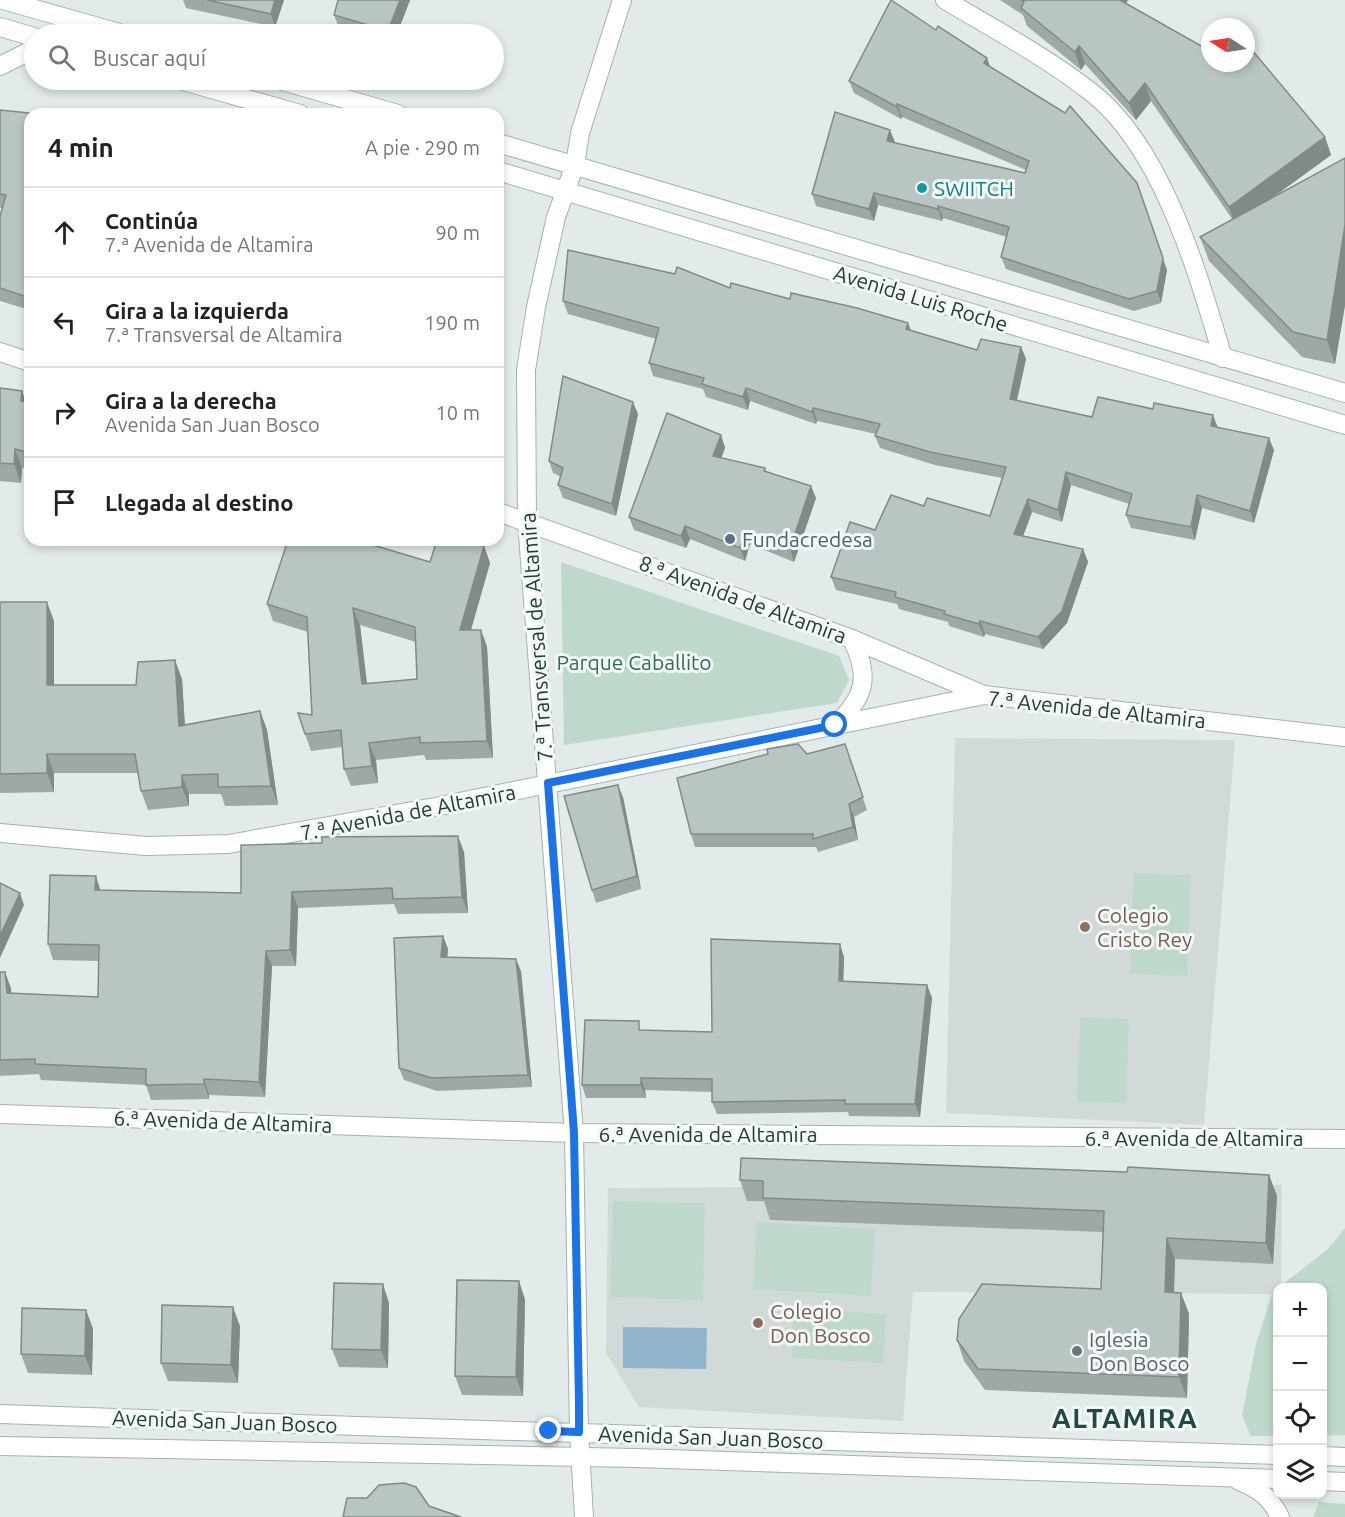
<!DOCTYPE html>
<html lang="es">
<meta charset="utf-8">
<style>
body{margin:0;font-family:Ubuntu,sans-serif;background:#f6f6f6;color:#222}
.controls{position:absolute;right:18px;bottom:18px;display:grid;overflow:hidden;border-radius:12px;box-shadow:0 3px 9px #0003}
.controls button{width:54px;height:54px;display:grid;place-items:center;padding:0;border:0;border-bottom:2px solid #e0e0e0;background:#fff;color:#222;font:30px sans-serif}
.compass{position:absolute;left:1201px;top:18px;width:54px;height:54px;border-radius:50%;background:#fff;box-shadow:0 3px 9px #0003;rotate:282deg}
.stop{position:absolute;width:18px;height:18px;margin:-14px;border:4px solid #1a73e8;border-radius:50%;background:#fff}
.stop.end{background:#1a73e8;border-color:#fff;box-shadow:0 2px 6px #0008}
.list{margin:0;padding:0;list-style:none}
h2{display:flex;justify-content:space-between;align-items:center;height:78px;margin:0;padding:0 24px;font-size:26px}
h2 small{font-size:20px;font-weight:400;color:#767676}
.list li{display:grid;grid-template-columns:39px 1fr auto;gap:18px;align-items:center;box-sizing:border-box;height:90px;padding:0 24px;border-top:2px solid #e0e0e0}
.list b{display:block;font-size:22px;white-space:nowrap}
.list p{margin:0;font-size:20px;white-space:nowrap;color:#767676}
.list em{font-size:20px;font-style:normal;color:#767676}
.icon{flex:none;width:33px;height:33px;fill:none;stroke:currentColor;stroke-width:2;stroke-linecap:round;stroke-linejoin:round}
.map{position:relative;flex:none;width:1345px;height:1517px;overflow:hidden}
.search{position:absolute;background:#fff;box-shadow:0 3px 9px #0003;left:24px;top:24px;width:480px;height:66px;display:flex;align-items:center;gap:15px;box-sizing:border-box;padding:0 21px;border-radius:33px;color:#767676;font-size:22px}
.panel{position:absolute;background:#fff;box-shadow:0 3px 9px #0003;left:24px;top:108px;width:480px;height:438px;border-radius:18px}
.map>svg:first-child{display:block}
.built{fill:#d1dad8}
.green{fill:#bed9cb}
.water{fill:#90b4c9}
.lines{fill:none;stroke-linecap:round;stroke-linejoin:round}
.minor-casing{stroke:#a5b2b1;stroke-width:20}
.secondary-casing{stroke:#a2b5b3;stroke-width:20}
.minor{stroke:#fff;stroke-width:18}
.secondary{stroke:#fff;stroke-width:18}
.wall{fill:#9ea9a7;fill-rule:evenodd}
.shaded-wall{fill:#818a88}
.building{fill:#b8c5c2;stroke:#818a88;stroke-width:1.5;fill-rule:evenodd}
.route{stroke:#1a73e8;stroke-width:8}
.culture-dot{fill:#0f9aa8;stroke:#f2f8f6;stroke-width:2}
.service-dot{fill:#5c6f8a;stroke:#f2f8f6;stroke-width:2}
.education-dot{fill:#8d6e63;stroke:#f2f8f6;stroke-width:2}
.worship-dot{fill:#6b7280;stroke:#f2f8f6;stroke-width:2}
.labels{text-anchor:middle;dominant-baseline:central;stroke-width:6;stroke-linejoin:round;paint-order:stroke}
.culture-label{font-size:21px;fill:#0d838f;stroke:#f2f8f6;text-anchor:start}
.street-label{font-size:21px;fill:#243a39;stroke:#f2f8f6}
.service-label{font-size:21px;fill:#4e5e75;stroke:#f2f8f6;text-anchor:start}
.park-label{font-size:21px;fill:#336c56;stroke:#f2f8f6}
.education-label{font-size:21px;fill:#785e54;stroke:#f2f8f6;text-anchor:start}
.worship-label{font-size:21px;fill:#5b616d;stroke:#f2f8f6;text-anchor:start}
.district-label{font-size:27px;font-weight:bold;letter-spacing:1.5px;fill:#224949;stroke:#f2f8f6}
</style>
<div class="map">
<svg width="1345" height="1517" viewBox="0 0 1345 1517">
<rect width="100%" height="100%" fill="#e2ebe9"/>
<!-- built -->
<g class="built">
<polygon points="955,738 1235,740 1204,1125 946,1113"/>
<polygon points="742,1180 1282,1185 1281,1287 1278,1288 1277,1294 913,1292 903,1421 639,1407 606,1353 608,1188 742,1187"/>
</g>
<!-- green -->
<g class="green">
<polygon points="561,562 839,656 849,680 837,703 564,745"/>
<polygon points="1134,873 1191,875 1187,976 1130,974"/>
<polygon points="1080,1017 1129,1019 1126,1103 1077,1102"/>
<polygon points="613,1201 705,1203 703,1300 610,1297"/>
<polygon points="757,1222 875,1229 871,1296 753,1289"/>
<polygon points="1345,1228 1345,1435 1323,1436 1322,1288 1278,1288 1328,1249"/>
<polygon points="1278,1288 1277,1436 1251,1436 1242,1416 1256,1344 1273,1291"/>
<polygon points="793,1309 886,1314 883,1363 791,1358"/>
<polygon points="1319,1502 1345,1504 1345,1517 1313,1517"/>
</g>
<!-- water -->
<polygon class="water" points="623,1327 707,1328 706,1369 623,1368"/>
<g class="lines">
<defs>
<g id="minor">
<path d="M945 0C994 29 1046 57 1091 92 1163 148 1198 274 1223 358"/>
<polyline points="0,352 30,362"/>
<polyline points="498,512 852,639 984,695"/>
<path d="M835 725C866 697 870 676 852 639"/>
<polyline points="0,833 146,846 229,844 435,807 984,695 1345,737"/>
<polyline points="0,1114 574,1133 1345,1139"/>
<path d="M0 1414C426 1428 852 1444 1278 1455"/>
<polyline points="0,1446 636,1458 1278,1479"/>
<polyline points="1322,1456 1345,1457"/>
<path d="M1239 1481C1259 1489 1270 1497 1280 1517"/>
<polyline points="1322,1481 1345,1482"/>
<polyline points="584,1517 579,1432 574,1133 527,522 526,370 536,307 556,217 575,165 580,133 622,0"/>
</g>
<g id="secondary">
<polyline points="3,0 123,34"/>
<polyline points="0,27 34,37"/>
<polyline points="0,66 34,49"/>
<polyline points="180,80 300,114"/>
<polyline points="279,80 398,114"/>
<polyline points="498,143 1345,393"/>
<polyline points="498,171 1345,425"/>
</g>
</defs>
<!-- minor casing -->
<use href="#minor" class="minor-casing"/>
<!-- secondary casing -->
<use href="#secondary" class="secondary-casing"/>
<!-- minor -->
<use href="#minor" class="minor"/>
<!-- secondary -->
<use href="#secondary" class="secondary"/>
</g>
<!-- wall -->
<g class="wall">
<polygon points="183,0 284,0 275,27 186,8"/>
<polygon points="338,0 410,0 397,34 362,34 339,28 334,15"/>
<polygon points="1000,0 1128,0 1126,3 1325,137 1331,155 1273,197 1345,158 1345,305 1335,364 1302,357 1209,261 1200,237 1232,219 1151,101 1136,120 1085,64 1081,70 1027,26 1023,15"/>
<polygon points="936,30 987,58 990,67 1167,270 1161,303 1134,311 1006,269 1001,257 1007,237 943,218 942,221 878,205 874,221 816,206 812,194 895,142 895,143 1025,173 1026,170 902,117 901,119 854,93 849,81"/>
<polygon points="0,110 30,114 30,310 0,301 0,216 2,208 0,208"/>
<polygon points="730,288 911,331 977,350 1021,347 1026,359 1017,401 1092,417 1217,428 1274,450 1254,523 1202,508 1195,540 1131,528 1126,515 1129,504 1071,485 1062,522 1032,512 1023,536 1083,549 1088,562 1067,623 1043,649 985,634 984,637 949,626 948,622 899,609 897,604 836,590 831,577 875,530 924,506 990,516 1002,478 935,465 880,448 875,436 876,434 817,421 816,424 750,401 748,410 706,397 703,389 653,376 649,363 656,339 568,314 563,301"/>
<polygon points="0,388 22,391 26,403 30,403 30,470 22,468 21,483 0,481"/>
<polygon points="638,414 616,516 563,498 558,485 561,477 553,473 549,461"/>
<polygon points="721,435 725,448 721,458 765,468 767,472 816,498 794,562 750,544 745,561 690,539 686,548 634,530 629,517"/>
<path d="M288 540H365L364 542 430 562 484 546 490 563 471 630H481L487 647 493 758 426 760 424 755 376 760 378 783 351 786 344 769 342 747 311 751 305 734 312 715 308 632 273 621 267 604ZM360 625 416 642 417 679 367 684Z"/>
<polygon points="0,602 54,621 54,685 136,685 182,679 185,725 260,711 267,730 278,805 225,806 221,794 189,794 189,806 148,810 141,791 138,773 54,773 54,792 0,793"/>
<polygon points="845,744 867,810 854,817 858,840 818,852 816,847 695,847 691,834 807,754"/>
<polygon points="623,797 641,889 596,903 592,890"/>
<polygon points="464,852 468,913 398,914 394,904 298,908 296,966 272,966 265,1097 209,1095 209,1099 151,1100 146,1085 41,1080 39,1074 0,1076 0,972 11,988 11,993 98,997 98,961 53,960 48,944 101,890 241,893"/>
<polygon points="443,936 448,949 447,957 521,971 532,1087 437,1091 404,1080 399,1068"/>
<polygon points="844,957 843,981 927,985 932,998 920,1117 849,1116 848,1112 717,1114 712,1102 712,1092 645,1090 646,1098 586,1098 582,1085 642,1030 712,1032"/>
<polygon points="1127,1172 1269,1175 1277,1196 1273,1264 1175,1259 1174,1293 1181,1293 1189,1314 1187,1398 985,1390 964,1361 957,1340 1101,1289 1103,1232 770,1220 764,1201 747,1201 740,1180"/>
<polygon points="519,1281 525,1300 523,1396 462,1395 455,1376"/>
<polygon points="389,1303 388,1368 339,1367 332,1349"/>
<polygon points="86,1310 93,1329 92,1375 28,1373 21,1354"/>
<polygon points="240,1326 238,1383 168,1381 161,1363"/>
</g>
<!-- shaded-wall -->
<g class="shaded-wall">
<polygon points="275,0 284,0 275,27 271,14"/>
<polygon points="400,0 410,0 397,34 390,34 388,31"/>
<polygon points="1114,0 1128,0 1119,14"/>
<polygon points="1079,46 1085,64 1081,70 1075,52"/>
<polygon points="987,58 991,70 984,63"/>
<polygon points="1145,83 1151,101 1136,120 1129,103"/>
<polygon points="897,104 902,117 901,119 897,107"/>
<polygon points="890,130 895,142 892,154 887,141"/>
<polygon points="1325,137 1331,155 1235,225 1229,207"/>
<polygon points="1137,183 1167,270 1161,303 1157,291"/>
<polygon points="874,193 878,205 874,221 869,209"/>
<polygon points="938,206 943,218 942,221 938,209"/>
<polygon points="1345,225 1345,305 1335,364 1327,340"/>
<polygon points="908,323 913,335 906,329"/>
<polygon points="1021,347 1026,359 1014,412 1010,399"/>
<polygon points="746,388 750,401 748,410 743,397"/>
<polygon points="22,391 29,410 21,401"/>
<polygon points="633,402 638,414 616,516 612,504"/>
<polygon points="813,408 817,421 816,424 812,412"/>
<polygon points="1213,415 1218,428 1211,426"/>
<polygon points="721,435 725,448 717,469 713,456"/>
<polygon points="1269,438 1274,450 1254,523 1250,511"/>
<polygon points="15,449 22,468 21,483 14,464"/>
<polygon points="1066,472 1071,485 1062,522 1058,510"/>
<polygon points="811,486 816,498 794,562 790,549"/>
<polygon points="1197,495 1202,508 1195,540 1191,527"/>
<polygon points="1028,499 1032,512 1019,547 1014,534"/>
<polygon points="685,526 690,539 686,548 681,536"/>
<polygon points="745,532 750,544 745,561 740,548"/>
<polygon points="484,546 490,563 466,647 460,630"/>
<polygon points="1083,549 1088,562 1067,623 1043,649 1038,637"/>
<polygon points="47,602 54,621 54,704 47,685"/>
<polygon points="353,608 360,625 369,701 362,684"/>
<polygon points="980,621 985,634 984,637 979,624"/>
<polygon points="481,630 487,647 493,758 487,741"/>
<polygon points="175,660 182,679 186,745 179,726"/>
<polygon points="260,711 267,730 278,805 271,786"/>
<polygon points="369,743 376,760 378,783 372,766"/>
<polygon points="47,754 54,773 54,792 47,773"/>
<polygon points="182,775 189,794 189,806 182,787"/>
<polygon points="618,785 623,797 641,889 637,876"/>
<polygon points="849,804 854,817 858,840 853,827"/>
<polygon points="458,836 464,852 468,913 462,897"/>
<polygon points="96,876 101,892 95,890"/>
<polygon points="292,892 298,908 296,966 290,950"/>
<polygon points="20,893 24,905 0,958 0,936"/>
<polygon points="443,936 448,949 446,969 441,957"/>
<polygon points="840,944 844,957 843,993 839,981"/>
<polygon points="266,951 272,966 265,1097 259,1082"/>
<polygon points="516,959 521,971 532,1087 528,1075"/>
<polygon points="5,972 11,988 12,1009 7,993"/>
<polygon points="927,985 932,998 920,1117 915,1104"/>
<polygon points="641,1078 645,1090 646,1098 641,1085"/>
<polygon points="204,1079 209,1095 209,1099 204,1084"/>
<polygon points="1269,1175 1277,1196 1273,1264 1266,1243"/>
<polygon points="1167,1238 1175,1259 1173,1313 1165,1292"/>
<polygon points="519,1281 525,1300 523,1396 516,1377"/>
<polygon points="383,1284 389,1303 388,1368 381,1350"/>
<polygon points="1181,1293 1189,1314 1187,1398 1179,1377"/>
<polygon points="233,1307 240,1326 238,1383 231,1365"/>
<polygon points="86,1310 93,1329 92,1375 85,1356"/>
</g>
<!-- building -->
<g class="building">
<polygon points="207,0 275,0 271,14"/>
<polygon points="338,0 400,0 388,31 334,15"/>
<polygon points="891,0 936,30 938,26 987,58 984,63 1065,113 1070,106 1137,183 1163,258 1157,291 1129,299 1001,257 1009,227 938,206 938,209 874,193 869,209 812,194 835,112 890,130 887,141 1025,173 1029,161 897,104 897,107 849,81"/>
<polygon points="1021,0 1120,0 1203,47 1210,41 1210,63 1246,63 1246,43 1325,137 1229,207 1145,83 1129,103 1079,46 1075,52 1021,8 1024,2"/>
<polygon points="0,110 39,114 30,114 30,298 0,288 0,216 6,195 0,194"/>
<polygon points="1345,158 1345,225 1327,340 1293,332 1200,237"/>
<polygon points="568,250 675,274 677,267 730,288 731,283 790,299 791,293 857,308 908,323 906,329 977,350 981,339 1021,347 1010,399 1092,417 1098,397 1153,409 1154,403 1213,415 1211,426 1269,438 1250,511 1197,495 1191,527 1126,515 1132,494 1066,472 1058,510 1028,499 1014,534 1083,549 1062,611 1038,637 980,621 979,624 944,614 945,611 895,597 896,592 831,577 850,522 875,530 891,495 924,506 927,498 990,516 1006,467 930,452 875,436 880,424 813,408 812,412 746,388 743,397 702,384 704,378 649,363 659,328 563,301"/>
<polygon points="563,376 633,402 612,504 558,485 563,468 549,461"/>
<polygon points="0,388 22,391 21,401 30,403 30,453 15,449 14,464 0,463"/>
<polygon points="667,413 721,435 713,456 765,468 764,471 811,486 790,549 745,532 740,548 685,526 681,536 629,517"/>
<path d="M288 540H356L430 562 437 540H463L484 546 460 630H481L487 741 420 743V737L369 743 372 766 344 769 341 730 305 734 298 713 312 715 307 617 267 604ZM353 608 415 627 417 679 362 684Z"/>
<polygon points="0,602 47,602 47,685 136,685 138,662 175,660 179,726 260,711 271,786 218,787 218,774 182,775 182,787 141,791 135,754 47,754 47,773 0,774"/>
<polygon points="798,744 807,754 845,744 863,797 849,804 853,827 813,839 813,834 691,834 677,778 768,754 767,749"/>
<polygon points="618,785 637,876 592,890 564,796"/>
<polygon points="458,836 462,897 393,899 392,888 292,892 290,950 266,951 259,1082 204,1079 204,1084 146,1085 146,1069 35,1064 35,1059 0,1060 0,972 5,972 7,993 98,997 99,945 48,944 50,875 96,876 95,890 241,893 241,845 322,843 322,837"/>
<polygon points="0,883 20,893 0,936"/>
<polygon points="443,936 441,957 516,959 528,1075 432,1078 399,1068 394,938"/>
<polygon points="711,939 840,944 839,981 927,985 915,1104 845,1104 845,1100 712,1102 712,1079 641,1078 641,1085 582,1085 585,1020 639,1021 639,1030 712,1032"/>
<polygon points="741,1158 1127,1172 1128,1167 1269,1175 1266,1243 1167,1238 1165,1292 1181,1293 1179,1377 978,1369 957,1340 959,1319 982,1284 1101,1289 1104,1211 763,1198 763,1181 740,1180"/>
<polygon points="457,1280 519,1281 516,1377 455,1376"/>
<polygon points="334,1283 383,1284 381,1350 332,1349"/>
<polygon points="162,1305 233,1307 231,1365 161,1363"/>
<polygon points="22,1308 86,1310 85,1356 21,1354"/>
<polygon points="404,1483 416,1487 429,1506 461,1517 343,1517 347,1498 367,1498 379,1485"/>
</g>
<g class="lines">
<!-- route -->
<polyline class="route" points="549,1431 579,1432 579,1402 574,1133 548,783 835,725"/>
</g>
<!-- markers -->
<circle class="culture-dot" cx="922" cy="188" r="6"/>
<circle class="service-dot" cx="730" cy="539" r="6"/>
<g class="education-dot">
<circle cx="1085" cy="927" r="6"/>
<circle cx="758" cy="1323" r="6"/>
</g>
<circle class="worship-dot" cx="1077" cy="1351" r="6"/>
<g class="labels">
<!-- culture labels -->
<g class="culture-label">
<text x="934" y="188">SWIITCH</text>
</g>
<!-- street labels -->
<g class="street-label">
<text transform="translate(921 298) rotate(17)">Avenida Luis Roche</text>
<text transform="translate(743 599) rotate(20)">8.ª Avenida de Altamira</text>
<text transform="translate(536 637) rotate(-94)">7.ª Transversal de Altamira</text>
<text transform="translate(1097 709) rotate(6)">7.ª Avenida de Altamira</text>
<text transform="translate(408 812) rotate(-11)">7.ª Avenida de Altamira</text>
<text transform="translate(223 1121) rotate(2)">6.ª Avenida de Altamira</text>
<text x="708" y="1134">6.ª Avenida de Altamira</text>
<text x="1194" y="1138">6.ª Avenida de Altamira</text>
<text transform="translate(225 1421) rotate(2)">Avenida San Juan Bosco</text>
<text transform="translate(711 1437) rotate(2)">Avenida San Juan Bosco</text>
</g>
<!-- service labels -->
<g class="service-label">
<text x="742" y="539">Fundacredesa</text>
</g>
<!-- park labels -->
<g class="park-label">
<text x="634" y="662">Parque Caballito</text>
</g>
<!-- education labels -->
<g class="education-label">
<text x="1097" y="915">Colegio<tspan x="1097" dy="24">Cristo Rey</tspan></text>
<text x="770" y="1311">Colegio<tspan x="770" dy="24">Don Bosco</tspan></text>
</g>
<!-- worship labels -->
<g class="worship-label">
<text x="1089" y="1339">Iglesia<tspan x="1089" dy="24">Don Bosco</tspan></text>
</g>
<!-- district labels -->
<g class="district-label">
<text x="1125" y="1418">ALTAMIRA</text>
</g>
</g>
</svg>
<div class="controls">
<button>+</button>
<button>−</button>
<button><svg class="icon" aria-label="locate" viewBox="0 0 24 24"><circle cx="12" cy="12" r="6"/><path d="M12 2v4M12 18v4M2 12h4M18 12h4"/></svg></button>
<button><svg class="icon" aria-label="layers" viewBox="0 0 24 24"><path d="M12 4l9 5-9 5-9-5zM3 14l9 5 9-5"/></svg></button>
</div>
<svg class="compass" viewBox="-18 -18 36 36"><path d="M0-13l5 13h-10z" fill="#e53935"/><path d="M0 13l5-13h-10z" fill="#767676"/></svg>
<div class="stop" style="left:835px;top:725px"></div>
<div class="stop end" style="left:549px;top:1431px"></div>
<div class="search"><svg class="icon" aria-label="search" viewBox="0 0 24 24"><circle cx="10" cy="10" r="6"/><path d="M15 15l6 6"/></svg>Buscar aquí</div>
<section class="panel">
<h2>4 min<small>A pie · 290 m</small></h2>
<ul class="list">
<li><svg class="icon" aria-label="ahead" viewBox="0 0 24 24"><path d="M12 20V5M6 11l6-6 6 6"/></svg><div><b>Continúa</b><p>7.ª Avenida de Altamira</p></div><em>90 m</em></li>
<li><svg class="icon" aria-label="left" viewBox="0 0 24 24"><path d="M17 20v-9H6M10 6l-5 5 5 5"/></svg><div><b>Gira a la izquierda</b><p>7.ª Transversal de Altamira</p></div><em>190 m</em></li>
<li><svg class="icon" aria-label="right" viewBox="0 0 24 24"><path d="M7 20v-9h11M14 6l5 5-5 5"/></svg><div><b>Gira a la derecha</b><p>Avenida San Juan Bosco</p></div><em>10 m</em></li>
<li><svg class="icon" aria-label="arrive" viewBox="0 0 24 24"><path d="M6 21V4h12l-3 4 3 4H6"/></svg><div><b>Llegada al destino</b></div></li>
</ul>
</section>
</div>
